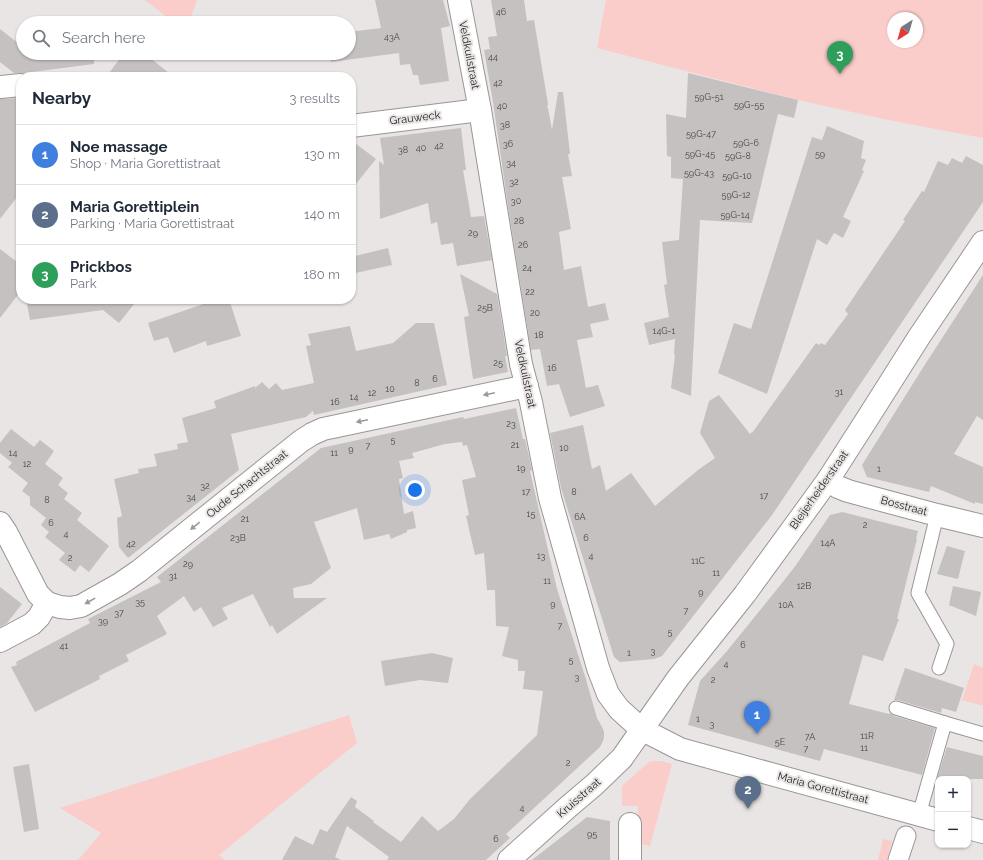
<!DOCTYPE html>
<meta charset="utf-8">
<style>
body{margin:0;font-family:Raleway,sans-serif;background:#f6f6f7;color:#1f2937}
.controls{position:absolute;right:12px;bottom:12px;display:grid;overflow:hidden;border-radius:8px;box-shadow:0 1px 3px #0004}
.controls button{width:36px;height:36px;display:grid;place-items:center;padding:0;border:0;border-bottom:1px solid #e0e1e3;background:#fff;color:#1f2937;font:20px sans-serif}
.compass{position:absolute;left:887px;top:12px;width:36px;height:36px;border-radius:50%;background:#fff;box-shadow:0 1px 3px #0004;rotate:217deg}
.you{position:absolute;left:415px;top:490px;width:14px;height:14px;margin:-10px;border:3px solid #fff;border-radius:50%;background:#1a73e8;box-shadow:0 0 0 6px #1a73e833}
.badge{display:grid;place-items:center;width:26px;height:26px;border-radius:50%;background:#db2777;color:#fff;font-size:13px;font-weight:700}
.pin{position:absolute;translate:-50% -33px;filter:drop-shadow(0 1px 2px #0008)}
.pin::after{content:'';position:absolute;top:21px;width:14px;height:12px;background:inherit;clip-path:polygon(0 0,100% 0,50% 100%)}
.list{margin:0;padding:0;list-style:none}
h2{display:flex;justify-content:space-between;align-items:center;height:52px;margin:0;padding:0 16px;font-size:17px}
h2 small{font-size:13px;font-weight:400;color:#747a83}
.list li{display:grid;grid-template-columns:26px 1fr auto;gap:12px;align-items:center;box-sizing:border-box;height:60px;padding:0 16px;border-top:1px solid #e0e1e3}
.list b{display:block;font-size:15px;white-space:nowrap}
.list p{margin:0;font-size:13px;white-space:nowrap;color:#747a83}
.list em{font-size:13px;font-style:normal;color:#747a83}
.icon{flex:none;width:22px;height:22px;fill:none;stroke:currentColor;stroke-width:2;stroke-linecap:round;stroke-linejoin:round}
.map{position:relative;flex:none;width:983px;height:860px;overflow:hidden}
.search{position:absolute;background:#fff;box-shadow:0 1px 3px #0004;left:16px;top:16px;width:340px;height:44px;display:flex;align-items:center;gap:10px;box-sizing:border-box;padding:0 14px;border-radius:22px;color:#747a83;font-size:15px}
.panel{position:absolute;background:#fff;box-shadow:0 1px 3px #0004;left:16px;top:72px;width:340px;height:232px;border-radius:16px}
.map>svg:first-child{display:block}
.green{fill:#fbcdca;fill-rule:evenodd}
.building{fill:#c5c1c0}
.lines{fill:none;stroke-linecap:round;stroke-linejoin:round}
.service-casing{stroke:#9a9695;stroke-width:15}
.pedestrian-casing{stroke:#9a9695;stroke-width:21}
.minor-casing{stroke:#9a9695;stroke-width:24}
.tertiary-casing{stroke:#9a9695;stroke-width:24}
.service{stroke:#fff;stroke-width:13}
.pedestrian{stroke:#fff;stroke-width:19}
.minor{stroke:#fff;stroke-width:22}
.tertiary{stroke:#fff;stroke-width:22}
.oneway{fill:#9a9a9a}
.labels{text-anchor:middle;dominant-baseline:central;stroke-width:4;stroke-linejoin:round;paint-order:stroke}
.number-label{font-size:9px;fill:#484746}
.street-label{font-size:11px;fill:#1f1e1e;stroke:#eae5e5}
</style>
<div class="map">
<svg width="983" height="860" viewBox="0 0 983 860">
<rect width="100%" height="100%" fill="#eae5e5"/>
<!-- green -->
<g class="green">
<polygon points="145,0 197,0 189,23 174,23"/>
<path d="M606 0H983V138L888 120 798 100 597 48ZM893 18H917V42H893Z"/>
<polygon points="974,664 983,668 983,706 962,700"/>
<polygon points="349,715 357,743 219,855 225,860 78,860 101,833 60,808"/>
<polygon points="654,761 661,761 672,764 650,846 638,843 638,806 622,806 622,786 649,762"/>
<polygon points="883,839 892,841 887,860 878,860"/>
</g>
<!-- building -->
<g class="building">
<polygon points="375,0 443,0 450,26 441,28 449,81 420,85 418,75 413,75 410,64 400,65 399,53 331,62 330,53 349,53 349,32 381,28"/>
<polygon points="491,0 524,0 527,21 534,20 548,104 547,108 548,108 552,130 558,92 563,92 570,154 568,154 572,176 562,177 571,229 559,232 564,270 581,266 588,307 605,303 609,320 590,324 593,337 577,340 586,388 598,385 605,406 570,417 559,384 547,386 540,349 531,350 509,213 493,102 484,50 490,49 488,37 497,36"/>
<polygon points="0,29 23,47 23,53 94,53 94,64 24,73 14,73 0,62"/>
<polygon points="124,53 144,53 174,77 106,77"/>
<polygon points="688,73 798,100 794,118 778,114 752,223 700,220 691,396 671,388 675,355 674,355 675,339 649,345 644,323 669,317 664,285 667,284 662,242 679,240 683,179 671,178 671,157 667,156 666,114 686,118"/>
<polygon points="21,98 21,192 0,219 0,99"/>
<polygon points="827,126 864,141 861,158 866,160 862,170 864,171 843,217 851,221 843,238 834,233 827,245 817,239 767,394 718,373 734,323 751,329 812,137 822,140"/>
<polygon points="461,128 466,170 463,170 471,217 484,216 492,260 457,266 453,243 441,245 437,222 431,224 428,203 380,219 379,161 384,165 380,138"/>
<polygon points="351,140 376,159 351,190"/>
<polygon points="966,156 983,165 983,202 772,515 662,656 654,659 620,662 614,657 561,488 550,433 583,425 592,469 600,465 606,491 631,473 655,506 698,470 715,458 700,433 709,401 719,395 750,434 752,432 752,433 816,343 819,345 821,343 825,345 848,314 845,310 905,221 903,220 922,191 924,192 938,161 948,165 952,158 962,163"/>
<polygon points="388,248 392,265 351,274 351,257"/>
<polygon points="0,249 21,265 21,291 0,318"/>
<polygon points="460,274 497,294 507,356 505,356 508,372 473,379 464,317 469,316"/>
<polygon points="983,275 983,420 977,416 954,454 983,467 983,504 975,502 975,504 931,486 929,492 867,477 862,465 924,366"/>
<polygon points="26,299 138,299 119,323 103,310 30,320"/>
<polygon points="218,299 229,299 241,336 207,346 206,341 174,353 168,337 154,341 148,323"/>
<polygon points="416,323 434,323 447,385 314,415 313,411 306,417 231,434 239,470 128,558 119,547 117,518 122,516 114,479 139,473 138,469 157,466 154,454 178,449 177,444 188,442 182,418 216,408 214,401 255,386 255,388 262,382 269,389 276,383 282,390 314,383 306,346 311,345 308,334 350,326 356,351 393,343"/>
<polygon points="516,408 523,439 525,439 532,470 530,471 557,589 585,676 597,718 602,727 604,732 604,737 603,741 600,747 506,834 510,838 486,860 387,860 389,857 347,826 335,857 341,860 282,860 295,836 313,845 320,829 327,832 351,797 357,801 355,807 374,821 373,822 401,842 422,816 438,831 454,819 470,799 537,735 543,691 523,689 525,671 518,671 518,660 502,656 509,627 496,626 495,590 487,590 484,553 475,555 466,516 469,515 462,480 476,477 467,445 463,446 462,442 445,444 412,453 414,458 399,461 403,478 399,479 404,514 413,511 416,528 407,530 407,532 391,539 389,534 364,540 357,508 314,522 331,568 311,584 293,588 294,598 327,598 277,634 272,625 270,627 253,594 222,608 228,619 213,627 201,607 194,612 184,596 157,616 167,634 126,655 129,661 99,676 100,679 35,712 11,667 17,665 16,662 90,623 88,619 161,582 157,577 321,448 463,417 464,419"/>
<polygon points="11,429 34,447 40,440 54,451 45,464 63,478 58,485 68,493 64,499 82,513 77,520 109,546 89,572 80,565 75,572 59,560 65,553 45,537 49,532 41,525 46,518 30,505 30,497 22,491 28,483 8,467 12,463 0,453 0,443"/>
<polygon points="842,512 918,531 916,539 917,539 897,619 899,619 883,661 863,655 849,704 889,714 890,713 894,716 935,728 922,775 824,749 820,761 688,725 700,681 727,651 782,583 796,565 830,515"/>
<polygon points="947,546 965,551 958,579 937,574"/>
<polygon points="953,586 981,592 976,616 949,605"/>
<polygon points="0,587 22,604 7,623 0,627"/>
<polygon points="432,653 453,658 448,683 420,680 385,686 381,661"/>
<polygon points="905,668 964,688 956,712 942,708 941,713 898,700 894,700"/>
<polygon points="947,747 983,756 983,779 937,779"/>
<polygon points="29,764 39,829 24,832 13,767"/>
<polygon points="587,817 610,821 610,860 532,860"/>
</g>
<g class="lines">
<defs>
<g id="service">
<polyline points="937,515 918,593 947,644 939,668"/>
<polyline points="896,708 945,723"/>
<polyline points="919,815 945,723 983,734"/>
</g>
<polyline id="pedestrian" points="898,860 906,836"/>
<g id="minor">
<polyline points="459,0 480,110 521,364 531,402 550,498 598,668 608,694 619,709 641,729 680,749 938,820"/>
<polyline points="0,87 21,85"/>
<polyline points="351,126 480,110"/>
<polyline points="828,480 838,487 848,491 937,515 983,526"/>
<polyline points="0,523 6,532 38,594 47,603"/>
<polyline points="47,603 60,607 70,608 81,606 120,584 139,571 301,441 312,434 323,429 527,386"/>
<polyline points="0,641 32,624 39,617 47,603"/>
<polyline points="630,824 630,860"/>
<polyline points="968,828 983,832"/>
</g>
<polyline id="tertiary" points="509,860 568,807 594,785 622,758 678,678 745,594 828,480 869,416 919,337 983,242"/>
</defs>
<!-- service casing -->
<use href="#service" class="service-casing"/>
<!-- pedestrian casing -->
<use href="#pedestrian" class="pedestrian-casing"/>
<!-- minor casing -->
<use href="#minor" class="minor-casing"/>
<!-- tertiary casing -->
<use href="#tertiary" class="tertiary-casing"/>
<!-- service -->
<use href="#service" class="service"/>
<!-- pedestrian -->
<use href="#pedestrian" class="pedestrian"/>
<!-- minor -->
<use href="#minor" class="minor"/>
<!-- tertiary -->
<use href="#tertiary" class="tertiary"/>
</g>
<!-- one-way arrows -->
<defs><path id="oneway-solid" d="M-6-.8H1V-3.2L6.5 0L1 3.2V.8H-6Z"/></defs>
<g class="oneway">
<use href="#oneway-solid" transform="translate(489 394) rotate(168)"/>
<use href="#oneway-solid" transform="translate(362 421) rotate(168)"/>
<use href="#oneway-solid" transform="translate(195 526) rotate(141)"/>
<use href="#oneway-solid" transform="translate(90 601) rotate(151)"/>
</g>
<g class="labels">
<!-- number labels -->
<g class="number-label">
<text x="501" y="12">46</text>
<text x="392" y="37">43A</text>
<text x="493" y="57">44</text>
<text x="498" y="83">42</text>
<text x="709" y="97">59G-51</text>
<text x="749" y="105">59G-55</text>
<text x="502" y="106">40</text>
<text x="505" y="125">38</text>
<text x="701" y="134">59G-47</text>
<text x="746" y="143">59G-6</text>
<text x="508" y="144">36</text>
<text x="439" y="146">42</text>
<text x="421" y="148">40</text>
<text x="403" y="150">38</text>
<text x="700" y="154">59G-45</text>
<text x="820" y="154">59</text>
<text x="738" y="156">59G-8</text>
<text x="511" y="163">34</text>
<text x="699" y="173">59G-43</text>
<text x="737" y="176">59G-10</text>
<text x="514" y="182">32</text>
<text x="736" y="195">59G-12</text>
<text x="516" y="201">30</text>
<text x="735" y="215">59G-14</text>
<text x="519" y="221">28</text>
<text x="473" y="233">29</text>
<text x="523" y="245">26</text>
<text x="527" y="268">24</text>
<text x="530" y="292">22</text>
<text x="485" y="308">25B</text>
<text x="535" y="313">20</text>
<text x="664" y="331">14G-1</text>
<text x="539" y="335">18</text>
<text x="498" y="363">25</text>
<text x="552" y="368">16</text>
<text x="435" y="379">6</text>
<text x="417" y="383">8</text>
<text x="390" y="389">10</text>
<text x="839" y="392">31</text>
<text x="372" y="393">12</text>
<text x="354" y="397">14</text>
<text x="335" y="402">16</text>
<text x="511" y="424">23</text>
<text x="393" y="440">5</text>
<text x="515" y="445">21</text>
<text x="368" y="446">7</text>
<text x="564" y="448">10</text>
<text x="351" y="449">9</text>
<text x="13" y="453">14</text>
<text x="334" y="453">11</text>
<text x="27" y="464">12</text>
<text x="521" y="468">19</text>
<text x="879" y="469">1</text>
<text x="205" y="486">32</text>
<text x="526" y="492">17</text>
<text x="574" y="492">8</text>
<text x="764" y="496">17</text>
<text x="191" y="497">34</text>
<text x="47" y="500">8</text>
<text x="531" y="514">15</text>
<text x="580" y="517">6A</text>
<text x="245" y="519">21</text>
<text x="51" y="523">6</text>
<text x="865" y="525">2</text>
<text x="66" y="534">4</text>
<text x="238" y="538">23B</text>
<text x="586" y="538">6</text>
<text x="828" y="543">14A</text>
<text x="131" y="544">42</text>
<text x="541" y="556">13</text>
<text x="591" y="556">4</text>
<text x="70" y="558">2</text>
<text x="698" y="561">11C</text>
<text x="188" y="564">29</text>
<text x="716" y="573">11</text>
<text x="173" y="576">31</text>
<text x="547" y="581">11</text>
<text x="804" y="586">12B</text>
<text x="701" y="592">9</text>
<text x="140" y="602">35</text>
<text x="553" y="604">9</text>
<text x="786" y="605">10A</text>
<text x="686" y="611">7</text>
<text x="119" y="613">37</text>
<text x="103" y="621">39</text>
<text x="560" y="626">7</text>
<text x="670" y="632">5</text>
<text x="743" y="645">6</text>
<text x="64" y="646">41</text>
<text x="653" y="651">3</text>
<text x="629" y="653">1</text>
<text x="571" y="660">5</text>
<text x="726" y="664">4</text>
<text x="577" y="677">3</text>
<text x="713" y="680">2</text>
<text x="698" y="719">1</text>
<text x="712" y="724">3</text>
<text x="867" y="736">11R</text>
<text x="810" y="737">7A</text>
<text x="780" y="742">5E</text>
<text x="864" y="748">11</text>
<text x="806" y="749">7</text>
<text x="568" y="763">2</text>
<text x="522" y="808">4</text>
<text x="592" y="834">95</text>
<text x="496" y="839">6</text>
</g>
<!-- street labels -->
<g class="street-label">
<text transform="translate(469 55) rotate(79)">Veldkuilstraat</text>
<text transform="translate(415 118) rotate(-7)">Grauweck</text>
<text transform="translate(525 374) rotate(78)">Veldkuilstraat</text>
<text transform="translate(247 484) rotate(-39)">Oude Schachtstraat</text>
<text transform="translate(819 490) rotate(-55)">Bleijerheiderstraat</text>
<text transform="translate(904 506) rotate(15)">Bosstraat</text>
<text transform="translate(823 788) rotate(15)">Maria Gorettistraat</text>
<text transform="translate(579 798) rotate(-41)">Kruisstraat</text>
</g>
</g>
</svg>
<div class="controls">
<button>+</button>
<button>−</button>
</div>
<svg class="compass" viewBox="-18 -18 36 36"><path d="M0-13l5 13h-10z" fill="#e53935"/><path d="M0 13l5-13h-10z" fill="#747a83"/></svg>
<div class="you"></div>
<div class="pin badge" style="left:757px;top:734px;background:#3f7fe0">1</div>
<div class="pin badge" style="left:748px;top:809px;background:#5c6f8a">2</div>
<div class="pin badge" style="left:840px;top:74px;background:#2e9e5b">3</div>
<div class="search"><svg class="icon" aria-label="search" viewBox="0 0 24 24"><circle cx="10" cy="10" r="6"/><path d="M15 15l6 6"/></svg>Search here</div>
<section class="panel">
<h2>Nearby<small>3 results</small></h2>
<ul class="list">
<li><span class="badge" style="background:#3f7fe0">1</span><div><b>Noe massage</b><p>Shop · Maria Gorettistraat</p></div><em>130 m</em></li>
<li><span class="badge" style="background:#5c6f8a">2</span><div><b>Maria Gorettiplein</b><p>Parking · Maria Gorettistraat</p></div><em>140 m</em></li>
<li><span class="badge" style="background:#2e9e5b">3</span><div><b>Prickbos</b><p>Park</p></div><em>180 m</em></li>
</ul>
</section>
</div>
